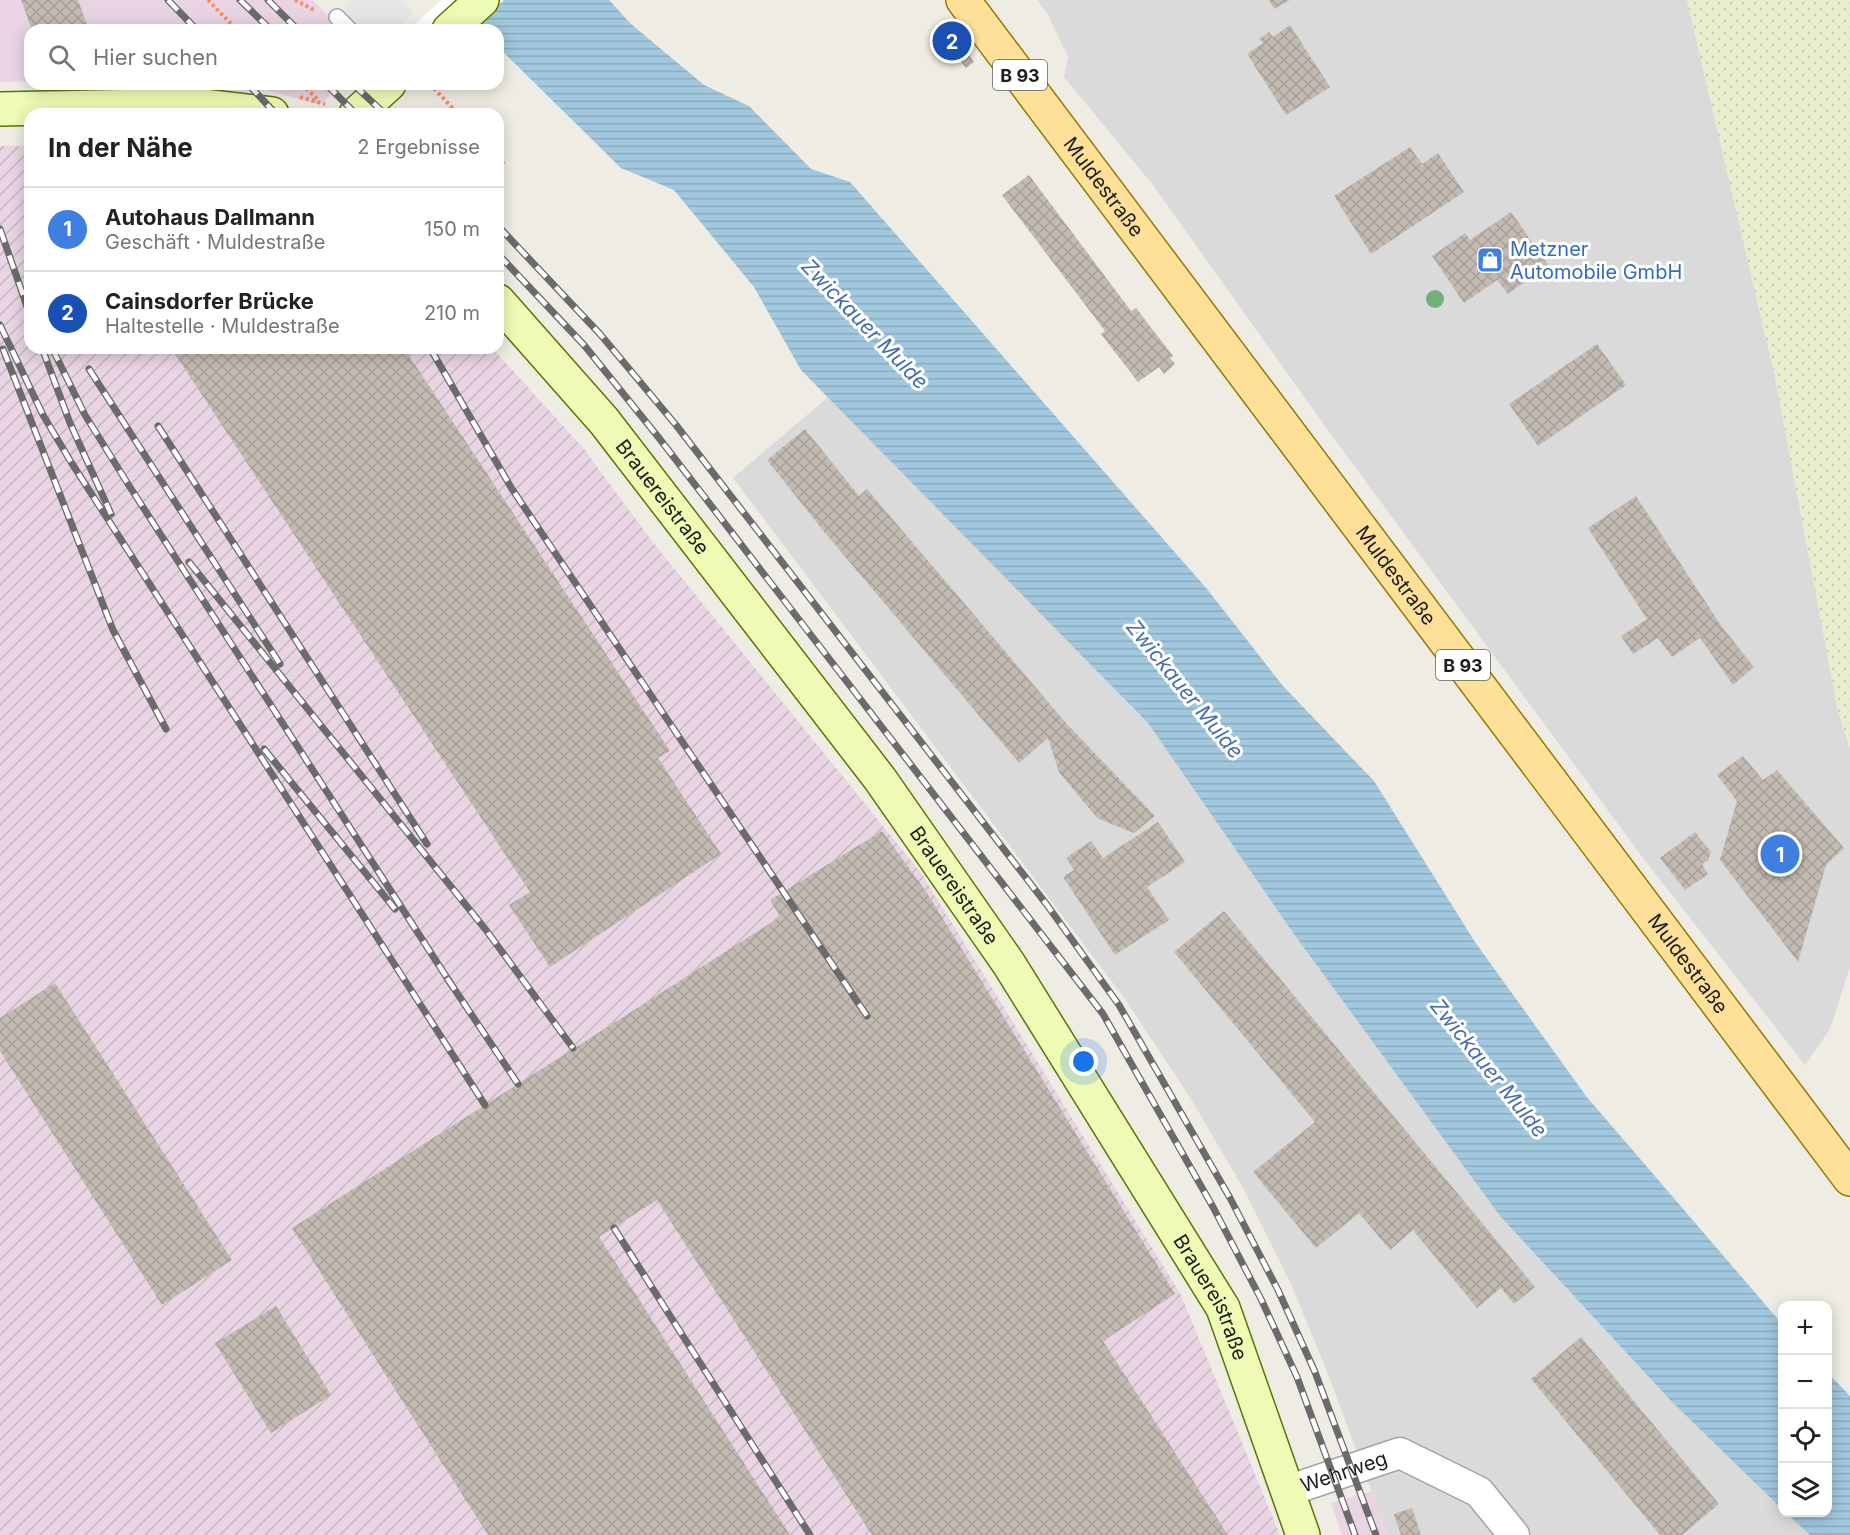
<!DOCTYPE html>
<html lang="de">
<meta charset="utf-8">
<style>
body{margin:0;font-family:Inter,sans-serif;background:#f6f6f6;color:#222}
.controls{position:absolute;right:18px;bottom:18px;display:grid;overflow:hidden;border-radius:12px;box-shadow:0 3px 15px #0003}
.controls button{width:54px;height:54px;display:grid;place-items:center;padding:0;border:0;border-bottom:2px solid #e0e0e0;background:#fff;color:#222;font:30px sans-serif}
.you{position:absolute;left:1084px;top:1062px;width:21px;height:21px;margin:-15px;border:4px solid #fff;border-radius:50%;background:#1a73e8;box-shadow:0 0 0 9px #1a73e833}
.badge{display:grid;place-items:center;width:39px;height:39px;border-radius:50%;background:#d93025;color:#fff;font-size:20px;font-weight:700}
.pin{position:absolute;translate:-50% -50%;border:3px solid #fff;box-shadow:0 2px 6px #0006}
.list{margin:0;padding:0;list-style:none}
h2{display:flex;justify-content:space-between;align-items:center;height:78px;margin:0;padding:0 24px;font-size:26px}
h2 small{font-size:20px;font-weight:400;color:#767676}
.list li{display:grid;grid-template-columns:39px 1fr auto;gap:18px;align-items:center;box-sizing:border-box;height:84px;padding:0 24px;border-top:2px solid #e0e0e0}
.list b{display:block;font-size:22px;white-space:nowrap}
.list p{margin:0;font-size:20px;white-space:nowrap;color:#767676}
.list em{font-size:20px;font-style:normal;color:#767676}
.icon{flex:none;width:33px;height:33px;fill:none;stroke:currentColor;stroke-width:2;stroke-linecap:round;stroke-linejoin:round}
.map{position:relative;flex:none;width:1850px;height:1535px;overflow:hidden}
.search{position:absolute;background:#fff;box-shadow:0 3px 15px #0003;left:24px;top:24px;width:480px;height:66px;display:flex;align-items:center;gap:15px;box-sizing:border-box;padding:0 21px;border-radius:18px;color:#767676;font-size:22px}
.panel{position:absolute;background:#fff;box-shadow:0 3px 15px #0003;left:24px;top:108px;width:480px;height:246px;border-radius:18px}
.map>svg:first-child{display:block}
.residential{fill:#dbdada}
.industrial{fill:url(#industrial-furrows)}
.railway{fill:#e8d4e2}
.farmland{fill:url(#farmland-dots)}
.parking{fill:#e5e5e5}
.water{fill:url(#water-rules)}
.pier{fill:#fff}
.building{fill:url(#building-cross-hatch)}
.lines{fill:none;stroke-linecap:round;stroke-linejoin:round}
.lane-casing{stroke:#a4a4a4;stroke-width:18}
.street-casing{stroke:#a4a4a4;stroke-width:33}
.secondary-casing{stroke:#5a7602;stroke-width:36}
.primary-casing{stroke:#967900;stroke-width:36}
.path{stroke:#fd8965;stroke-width:4;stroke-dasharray:3 3;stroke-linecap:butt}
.lane{stroke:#fff;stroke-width:15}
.street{stroke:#fff;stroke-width:30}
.secondary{stroke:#eefbb4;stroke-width:33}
.primary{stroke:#fee098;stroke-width:33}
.rail-casing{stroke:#6b6b6b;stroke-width:7}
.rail{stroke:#fff;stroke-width:4.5;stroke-dasharray:14;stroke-linecap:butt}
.tree{fill:#70b079}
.labels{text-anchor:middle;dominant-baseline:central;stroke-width:6;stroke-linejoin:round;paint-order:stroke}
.shield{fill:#fff;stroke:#616161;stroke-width:1.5}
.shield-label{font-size:18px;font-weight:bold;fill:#1d1d1d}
.street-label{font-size:20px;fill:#1d1d1d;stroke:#fff}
.shop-label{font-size:20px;fill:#366cbe;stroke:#fff;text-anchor:start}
.water-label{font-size:21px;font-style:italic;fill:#476daf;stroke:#fff}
</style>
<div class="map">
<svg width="1850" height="1535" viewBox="0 0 1850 1535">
<defs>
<pattern id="industrial-furrows" width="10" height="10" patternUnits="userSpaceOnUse" patternTransform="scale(1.5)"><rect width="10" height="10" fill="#e8d4e2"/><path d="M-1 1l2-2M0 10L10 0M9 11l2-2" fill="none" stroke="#c7b6c1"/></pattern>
<pattern id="farmland-dots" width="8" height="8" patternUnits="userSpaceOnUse" patternTransform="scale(1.5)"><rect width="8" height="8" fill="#e7eecd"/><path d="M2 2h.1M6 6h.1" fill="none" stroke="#c6ccb0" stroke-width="1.8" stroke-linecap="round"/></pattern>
<pattern id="water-rules" width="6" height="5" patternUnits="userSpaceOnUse" patternTransform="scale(1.5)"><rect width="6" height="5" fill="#a1c8de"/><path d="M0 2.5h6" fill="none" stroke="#8aabbe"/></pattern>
<pattern id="building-cross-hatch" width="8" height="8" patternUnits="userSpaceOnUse" patternTransform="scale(1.5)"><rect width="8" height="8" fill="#c3bbb2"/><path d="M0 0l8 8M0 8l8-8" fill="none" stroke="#a7a099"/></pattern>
</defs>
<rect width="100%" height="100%" fill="#efece3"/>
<!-- residential -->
<g class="residential">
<polygon points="1037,0 1687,0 1775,377 1838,711 1850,749 1850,967 1830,1029 1805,1065 1643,858 1330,433 1153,185 1064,77 1068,57 1047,13"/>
<polygon points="828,397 1148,723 1296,937 1500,1216 1782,1509 1782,1512 1786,1513 1810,1535 1388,1535 1326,1369 1291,1284 1243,1188 1191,1099 1125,999 733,478"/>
</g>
<!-- industrial -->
<polygon class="industrial" points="0,146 30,146 30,348 492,348 584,449 651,540 921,873 1181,1295 1280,1535 0,1535"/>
<!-- railway -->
<g class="railway">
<polygon points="0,0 312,0 343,30 30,30 30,81 0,82"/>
<polygon points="245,84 341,84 320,105"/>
<polygon points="1372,1491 1388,1535 1342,1535 1331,1503"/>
</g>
<!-- farmland -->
<polygon class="farmland" points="1687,0 1850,0 1850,749 1838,711 1775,377"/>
<!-- parking -->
<polygon class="parking" points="353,0 401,0 413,12 396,30 344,30 334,20"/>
<!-- water -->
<g class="water">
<polygon points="445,0 609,0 631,24 704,85 749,106 811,169 850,182 1207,589 1283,686 1374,781 1475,942 1586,1096 1782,1324 1782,1509 1674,1404 1500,1216 1296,937 1148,723 801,370 754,287 674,190 621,168 498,47 498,30 479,30"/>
<polygon points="1828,1373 1850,1396 1850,1535 1810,1535 1786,1513 1828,1512"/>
</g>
<!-- pier -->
<polygon class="pier" points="441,0 504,0 472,30 422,30 416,23"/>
<!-- building -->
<g class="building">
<polygon points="21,0 78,0 89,30 32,30"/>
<polygon points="1269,0 1290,0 1274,9"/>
<polygon points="1290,25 1330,87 1286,115 1247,54 1263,43 1259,39 1269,32 1273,37"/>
<polygon points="958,40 974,62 966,68 949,46"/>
<polygon points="1410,147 1422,164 1438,153 1464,192 1371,254 1334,196"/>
<polygon points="1029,175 1131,311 1136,308 1173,356 1170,358 1175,364 1164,374 1159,367 1138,382 1101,334 1105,331 1002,195"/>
<polygon points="1511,212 1548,265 1508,294 1497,280 1464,303 1432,256 1465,233 1470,240"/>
<polygon points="1597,344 1626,385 1538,446 1509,404"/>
<polygon points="171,348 404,348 670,751 658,758 721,854 550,967 509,905 530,892"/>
<polygon points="805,429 859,496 867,489 1066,723 1155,816 1134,833 1097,818 1059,772 1048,738 1019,763 821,528 767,460"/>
<polygon points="1636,496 1722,627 1754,667 1733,685 1700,638 1672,657 1658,638 1633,654 1621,636 1647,619 1588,528"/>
<polygon points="1743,756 1763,780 1777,770 1844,848 1826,865 1798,962 1720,860 1737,801 1717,775"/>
<polygon points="1158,822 1185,862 1147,887 1169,920 1115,955 1063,877 1074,870 1066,858 1091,841 1103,858"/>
<polygon points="882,831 927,893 1175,1294 1103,1341 1228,1535 872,1535 657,1200 599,1237 790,1535 488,1535 292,1228 780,917 770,900"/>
<polygon points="1695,832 1711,852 1708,860 1702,864 1708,874 1685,890 1660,858"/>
<polygon points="1224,911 1535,1287 1514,1304 1501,1288 1477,1308 1413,1230 1390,1250 1359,1213 1316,1248 1253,1172 1315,1122 1174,952"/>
<polygon points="55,983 232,1260 162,1305 0,1051 0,1018"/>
<polygon points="276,1306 331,1395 271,1433 215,1343"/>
<polygon points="1581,1337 1719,1504 1682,1535 1660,1535 1531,1379"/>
<polygon points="1412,1508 1421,1535 1401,1535 1394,1514"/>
</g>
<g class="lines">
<defs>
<polyline id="lane" points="337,17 350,30"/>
<g id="street">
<path id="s1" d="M1287 1491 1400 1453 1479 1492 1514 1535"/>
</g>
<g id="secondary">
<polyline points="449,30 482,0"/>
<polyline points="0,109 194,105 272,114"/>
<polyline points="356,114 389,84"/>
<path id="s2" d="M498 301 604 421 880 779 1009 964 1223 1308 1303 1535"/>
</g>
<g id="primary">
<path id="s3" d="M963 0 1850 1179"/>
</g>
</defs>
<!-- lane casing -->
<use href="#lane" class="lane-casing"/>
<!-- street casing -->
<use href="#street" class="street-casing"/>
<!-- secondary casing -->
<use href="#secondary" class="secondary-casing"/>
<!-- primary casing -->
<use href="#primary" class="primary-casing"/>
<!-- path -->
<g class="path">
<polyline points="208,0 237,30"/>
<polyline points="295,0 316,11"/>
<polyline points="302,84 317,99 314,101"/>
<polyline points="430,84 458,114"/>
<polyline points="300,97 325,104"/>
<polyline points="498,158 504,164"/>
</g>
<!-- lane -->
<use href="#lane" class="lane"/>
<!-- street -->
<use href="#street" class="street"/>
<!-- secondary -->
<use href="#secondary" class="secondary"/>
<!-- primary -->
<use href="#primary" class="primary"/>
<defs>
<g id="rail">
<polyline points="168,0 197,30"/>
<polyline points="240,0 271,30"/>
<polyline points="268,0 298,30"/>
<polyline points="248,84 276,114"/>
<polyline points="326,84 356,114"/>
<polyline points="353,84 385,114"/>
<polyline points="498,226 600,334 676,425 1047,905 1119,1005 1230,1198 1278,1290 1315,1372 1376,1535"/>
<polyline points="0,229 30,315"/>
<polyline points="498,254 584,345 659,438 1103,1014 1213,1207 1261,1299 1297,1377 1355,1535"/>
<polyline points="0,325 43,415 71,462 485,1105"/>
<polyline points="42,348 70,423 111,514"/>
<polyline points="52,348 85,415 128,484 451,984"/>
<polyline points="430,348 512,489 867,1016"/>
<polyline points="3,349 113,630 166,729"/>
<polyline points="89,369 280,664"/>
<polyline points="158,426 427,844"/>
<polyline points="189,562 486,930 573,1048"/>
<polyline points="264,749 395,909"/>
<polyline points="447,978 518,1084"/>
<polyline points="614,1228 810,1535"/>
</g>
</defs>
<!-- rail casing -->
<use href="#rail" class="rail-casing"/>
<!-- rail -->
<use href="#rail" class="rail"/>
</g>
<!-- trees -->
<circle class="tree" cx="1435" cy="299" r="9"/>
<!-- icons -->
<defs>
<symbol id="shop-square" viewBox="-11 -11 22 22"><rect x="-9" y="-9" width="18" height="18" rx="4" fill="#3f7fe0" stroke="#fff"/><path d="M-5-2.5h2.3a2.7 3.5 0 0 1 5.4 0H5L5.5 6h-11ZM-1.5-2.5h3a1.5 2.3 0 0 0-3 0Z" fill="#fff"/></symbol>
</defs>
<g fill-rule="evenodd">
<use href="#shop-square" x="1475" y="245" width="30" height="30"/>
</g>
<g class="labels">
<!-- shield labels -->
<g class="shield">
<rect x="993" y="60" width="54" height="30" rx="4.5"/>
<rect x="1436" y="650" width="54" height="30" rx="4.5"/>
</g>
<g class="shield-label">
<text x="1020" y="75">B 93</text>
<text x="1463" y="665">B 93</text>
</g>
<!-- street labels -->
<g class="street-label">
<text stroke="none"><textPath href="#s3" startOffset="234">Muldestraße</textPath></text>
<text stroke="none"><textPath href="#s2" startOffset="256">Brauereistraße</textPath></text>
<text stroke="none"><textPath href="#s3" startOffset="720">Muldestraße</textPath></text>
<text stroke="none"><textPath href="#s2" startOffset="742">Brauereistraße</textPath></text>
<text stroke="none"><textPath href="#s3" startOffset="1206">Muldestraße</textPath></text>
<text stroke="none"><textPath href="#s2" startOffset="1228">Brauereistraße</textPath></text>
<text stroke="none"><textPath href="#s1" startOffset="60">Wehrweg</textPath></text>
</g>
<!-- shop labels -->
<g class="shop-label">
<text x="1510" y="249">Metzner<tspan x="1510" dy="23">Automobile GmbH</tspan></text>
</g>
<!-- water labels -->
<g class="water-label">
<text transform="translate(865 324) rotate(46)">Zwickauer Mulde</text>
<text transform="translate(1185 689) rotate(51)">Zwickauer Mulde</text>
<text transform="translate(1489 1068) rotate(51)">Zwickauer Mulde</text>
</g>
</g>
</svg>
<div class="controls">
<button>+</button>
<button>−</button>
<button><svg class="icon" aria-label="locate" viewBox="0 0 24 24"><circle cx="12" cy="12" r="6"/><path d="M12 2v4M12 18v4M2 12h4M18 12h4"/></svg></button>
<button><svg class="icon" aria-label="layers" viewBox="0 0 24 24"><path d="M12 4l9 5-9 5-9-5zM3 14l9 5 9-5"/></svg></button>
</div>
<div class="you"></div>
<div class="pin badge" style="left:1780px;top:854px;background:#3f7fe0">1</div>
<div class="pin badge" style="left:952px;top:41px;background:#1a4fb4">2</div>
<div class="search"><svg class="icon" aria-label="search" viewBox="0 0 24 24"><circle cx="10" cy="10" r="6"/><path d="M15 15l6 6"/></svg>Hier suchen</div>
<section class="panel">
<h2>In der Nähe<small>2 Ergebnisse</small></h2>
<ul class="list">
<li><span class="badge" style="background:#3f7fe0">1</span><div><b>Autohaus Dallmann</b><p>Geschäft · Muldestraße</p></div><em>150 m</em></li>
<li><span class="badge" style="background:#1a4fb4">2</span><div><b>Cainsdorfer Brücke</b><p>Haltestelle · Muldestraße</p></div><em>210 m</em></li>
</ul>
</section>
</div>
